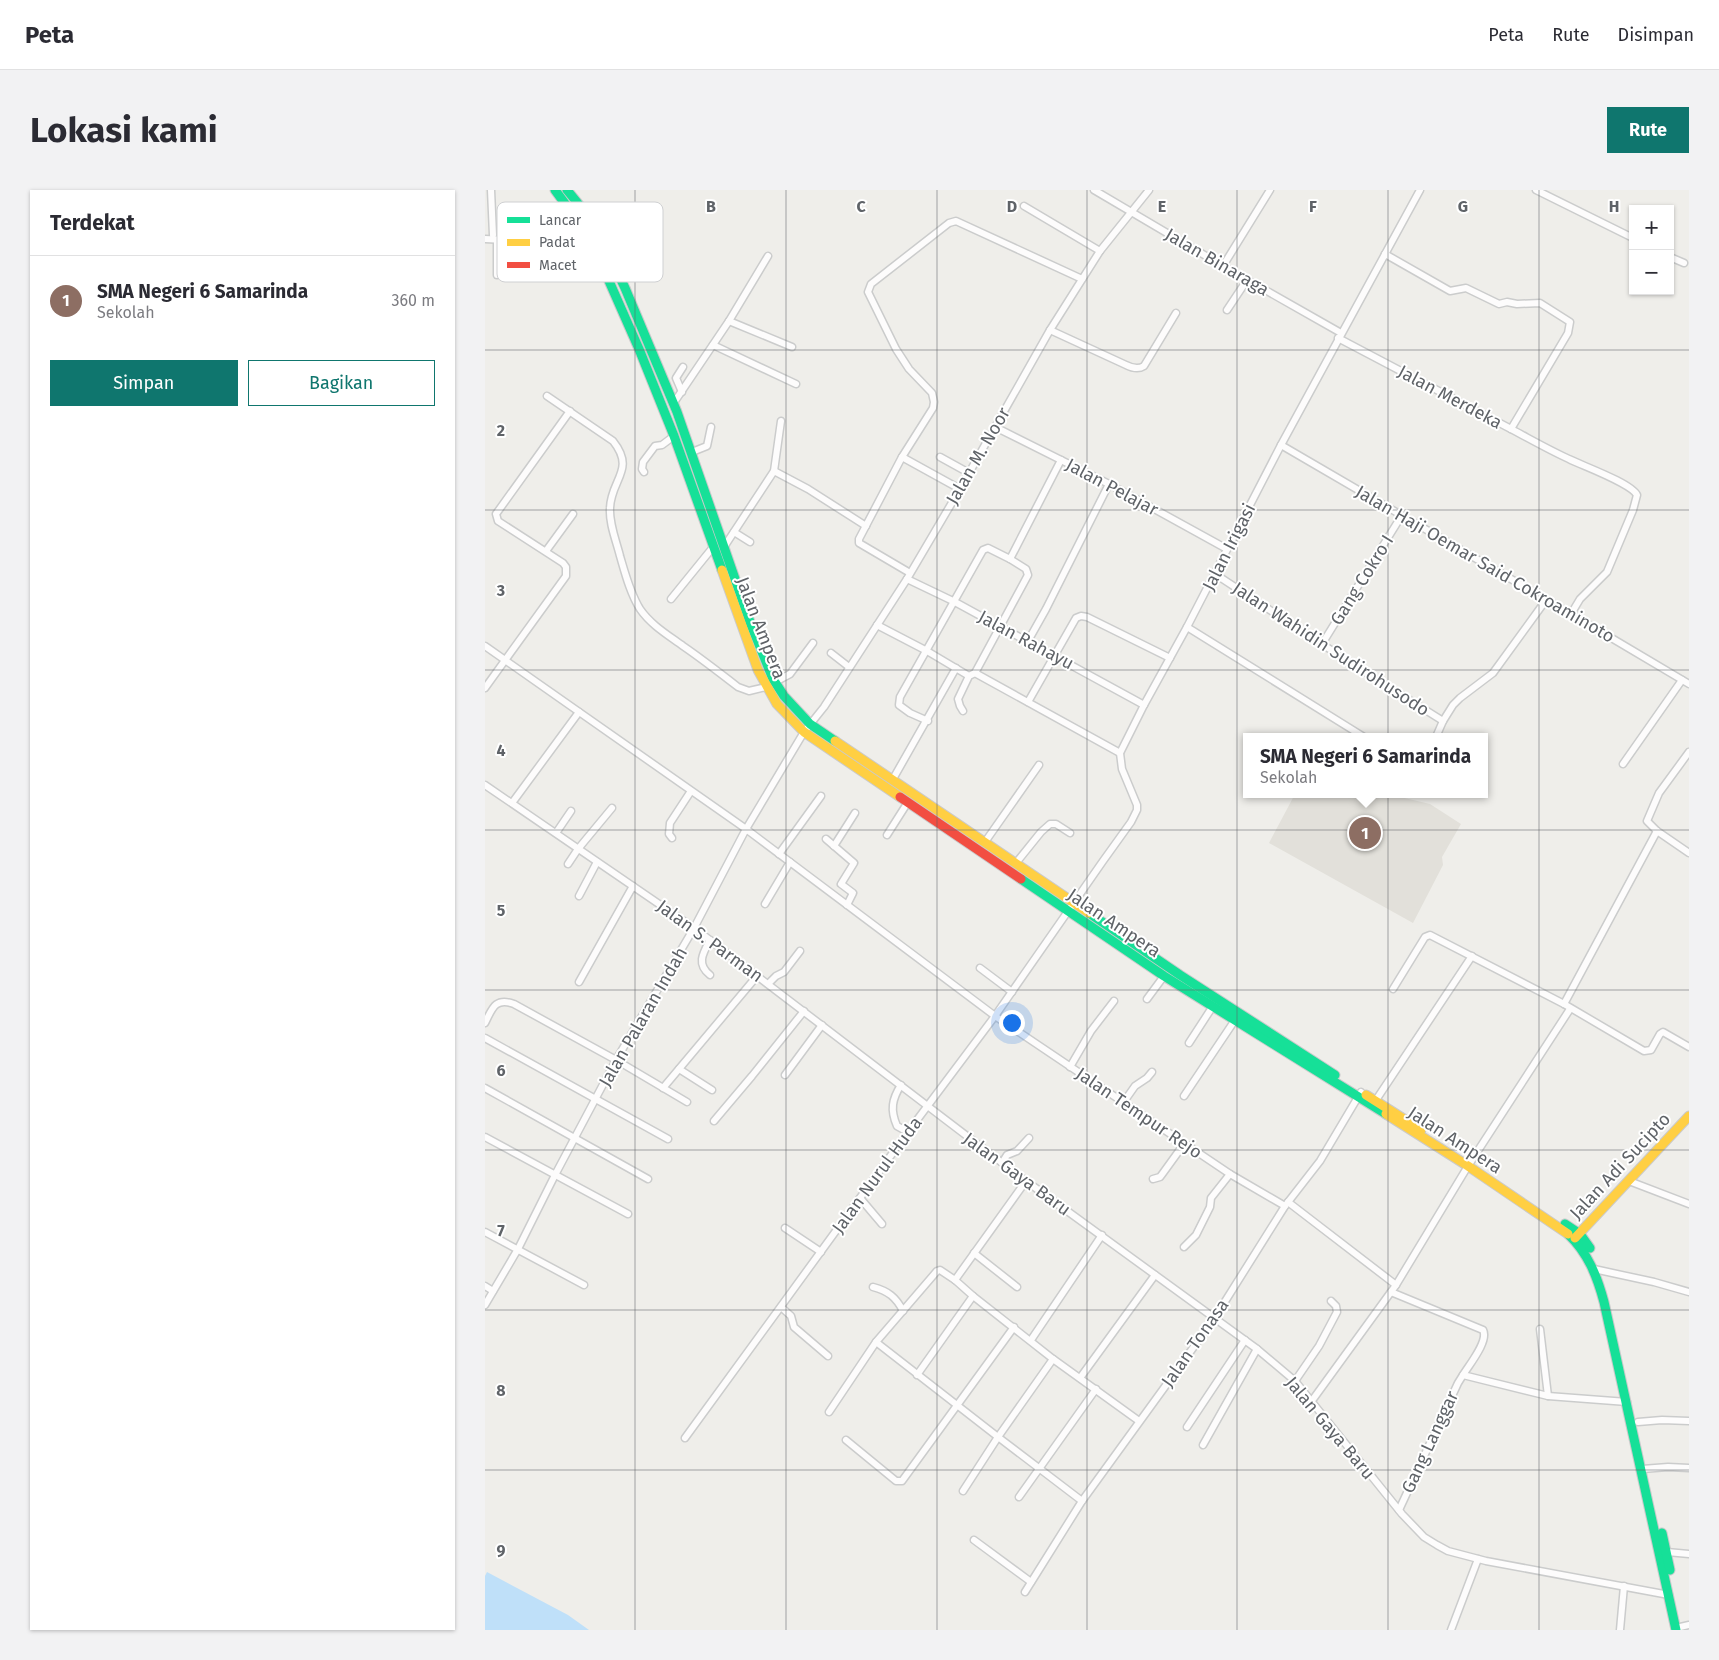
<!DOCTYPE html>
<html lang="id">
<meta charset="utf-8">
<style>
body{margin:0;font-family:"Fira Sans",sans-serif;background:#f2f2f3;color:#2b2b33}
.controls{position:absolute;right:15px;top:15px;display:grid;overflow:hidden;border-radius:0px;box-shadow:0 1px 4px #0004}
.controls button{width:45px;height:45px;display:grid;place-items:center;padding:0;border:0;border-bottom:1px solid #e1e1e2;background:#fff;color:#2b2b33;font:25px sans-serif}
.you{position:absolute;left:526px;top:832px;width:18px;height:18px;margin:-12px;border:4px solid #fff;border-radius:50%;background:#1a73e8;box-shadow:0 0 0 8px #1a73e833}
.badge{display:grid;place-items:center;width:32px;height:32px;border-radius:50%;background:#0f766e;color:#fff;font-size:16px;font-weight:700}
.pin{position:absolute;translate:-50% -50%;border:2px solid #fff;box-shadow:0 1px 5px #0006}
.popup{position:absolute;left:758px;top:543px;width:245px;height:65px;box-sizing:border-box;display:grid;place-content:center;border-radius:0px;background:#fff;filter:drop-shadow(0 1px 4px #0005);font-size:16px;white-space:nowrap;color:#7c7c81}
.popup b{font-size:19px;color:#2b2b33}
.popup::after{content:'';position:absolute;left:50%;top:100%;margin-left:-10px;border:10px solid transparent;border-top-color:#fff}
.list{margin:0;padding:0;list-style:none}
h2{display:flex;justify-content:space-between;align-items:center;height:65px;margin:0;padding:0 20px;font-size:21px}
h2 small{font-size:16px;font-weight:400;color:#7c7c81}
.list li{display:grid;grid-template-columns:32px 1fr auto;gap:15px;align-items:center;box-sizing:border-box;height:90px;padding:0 20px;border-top:1px solid #e1e1e2}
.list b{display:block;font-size:19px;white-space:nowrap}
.list p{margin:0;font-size:16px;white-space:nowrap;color:#7c7c81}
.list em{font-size:16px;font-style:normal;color:#7c7c81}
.actions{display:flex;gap:10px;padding:15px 20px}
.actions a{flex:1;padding:11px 0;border:1px solid #0f766e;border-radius:0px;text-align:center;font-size:18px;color:#0f766e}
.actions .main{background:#0f766e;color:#fff}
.map{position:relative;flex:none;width:1204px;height:1440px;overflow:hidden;border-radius:0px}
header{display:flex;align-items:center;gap:30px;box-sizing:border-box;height:70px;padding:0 25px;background:#fff;border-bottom:1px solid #e1e1e2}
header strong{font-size:24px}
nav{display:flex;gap:28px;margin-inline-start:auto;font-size:18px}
.intro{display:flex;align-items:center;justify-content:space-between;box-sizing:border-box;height:120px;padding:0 30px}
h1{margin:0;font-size:35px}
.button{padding:12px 22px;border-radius:0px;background:#0f766e;color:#fff;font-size:18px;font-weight:700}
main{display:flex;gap:30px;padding:0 30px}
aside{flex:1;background:#fff;border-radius:0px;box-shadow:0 1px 4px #0004}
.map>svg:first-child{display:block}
.education{fill:#e2e0da}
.water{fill:#bfe0f9}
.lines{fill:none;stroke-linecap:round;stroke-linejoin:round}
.street-casing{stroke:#cbcccc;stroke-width:9}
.fast-casing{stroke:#cacacb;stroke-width:11}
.slow-casing{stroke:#cacacb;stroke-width:11}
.jam-casing{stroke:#cacacb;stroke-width:11}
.street{stroke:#fdfcfc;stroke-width:6}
.fast{stroke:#16e098;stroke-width:9}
.slow{stroke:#ffcf43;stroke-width:9}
.jam{stroke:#f24e42;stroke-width:9}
.grid{fill:none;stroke:#5f6368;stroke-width:1;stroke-opacity:0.55}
.labels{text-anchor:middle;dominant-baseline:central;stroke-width:4;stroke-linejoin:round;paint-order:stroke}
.street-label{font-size:18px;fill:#5f6368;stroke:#fff}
.key{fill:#fff;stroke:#cfd0d2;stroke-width:1}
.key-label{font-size:14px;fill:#5f6368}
.grid-label{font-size:16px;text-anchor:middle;font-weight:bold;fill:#5f6368;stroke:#fff;stroke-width:4;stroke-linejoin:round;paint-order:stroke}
</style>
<header>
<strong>Peta</strong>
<nav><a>Peta</a><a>Rute</a><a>Disimpan</a></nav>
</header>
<div class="intro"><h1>Lokasi kami</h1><a class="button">Rute</a></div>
<main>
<aside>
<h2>Terdekat<small></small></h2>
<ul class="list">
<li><span class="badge" style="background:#8d6e63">1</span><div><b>SMA Negeri 6 Samarinda</b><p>Sekolah</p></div><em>360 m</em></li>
</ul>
<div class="actions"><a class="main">Simpan</a><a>Bagikan</a></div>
</aside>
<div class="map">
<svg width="1204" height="1440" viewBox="0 0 1204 1440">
<rect width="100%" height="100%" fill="#efeeea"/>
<!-- education -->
<polygon class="education" points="810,604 911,604 911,606 945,614 976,634 957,667 958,675 928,733 784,653"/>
<!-- water -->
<polygon class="water" points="2,1382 83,1425 104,1440 0,1440 0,1386"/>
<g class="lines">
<defs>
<g id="street">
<polyline points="6,0 8,45"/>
<polyline points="609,0 738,76 856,143"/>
<polyline points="1051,0 1148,48"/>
<polyline points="539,16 615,61"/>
<polyline points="0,49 43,51 61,49 98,38"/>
<polyline points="1185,67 1199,73"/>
<polyline points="738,76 785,0"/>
<polyline points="12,85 12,50"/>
<polyline points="742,120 762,90"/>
<polyline points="244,131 307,157"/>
<path d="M565 140 641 175C647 178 653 180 659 176L691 123"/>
<polyline points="853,148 1026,239 1083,143 1085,132 1055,113 1032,114 1022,112 1014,114 981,98 965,101 900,64"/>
<polyline points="228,155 311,194"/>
<polyline points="197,202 191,188 198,177"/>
<path d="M62 206 128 251C151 280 126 289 125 318 124 334 131 350 135 366 140 383 145 403 155 419 166 435 183 445 198 456 217 469 235 483 253 497L264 501 281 497"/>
<polyline points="188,214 244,131 283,66"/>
<polyline points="510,237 624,294 742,359"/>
<path d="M1026 239C1045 249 1064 260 1084 269 1098 276 1146 293 1152 305L1148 320 1122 382 1095 409 1086 424"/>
<polyline points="796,255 1086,424 1204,494"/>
<polyline points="207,262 222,256 226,237"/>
<polyline points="417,267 475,299"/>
<polyline points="455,267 484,283"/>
<polyline points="289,281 323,299 381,336"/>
<polyline points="159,282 157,279 158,272 170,256 177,255 189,246"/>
<polyline points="249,342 265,352"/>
<polyline points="239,357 289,281 296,231"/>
<polyline points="61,361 88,324"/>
<polyline points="425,383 374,353 374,349 417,267 448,218 449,212 447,203 424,179 411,159 383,102 386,94 464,33 471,31 597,89"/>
<polyline points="730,384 872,477 958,531"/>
<polyline points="422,389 470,412 659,515"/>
<polyline points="186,409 229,356"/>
<polyline points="392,435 442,461 484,486"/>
<polyline points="702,437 879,547"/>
<polyline points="543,451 561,419 624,294"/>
<polyline points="837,454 917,325"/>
<polyline points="0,456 261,639 510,826 745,984 800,1016"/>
<polyline points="346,463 364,477"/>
<polyline points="490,483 635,563"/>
<polyline points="290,492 305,484 328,453"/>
<polyline points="0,498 81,386 81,377 78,373 13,331 11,324 85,221"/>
<polyline points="543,512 591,428 596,426 602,427 685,468"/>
<polyline points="478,521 475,516 473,509 484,486 490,483 543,385 541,379 525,369 576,270"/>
<polyline points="443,531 425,523 414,515 415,507 498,360 503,358 525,369"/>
<polyline points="951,547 958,531 968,515 975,508 1008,483 1061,410"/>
<polyline points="1204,562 1174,603 1162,631 1172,641 1204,663"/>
<polyline points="1138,574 1197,490"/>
<polyline points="408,589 471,478"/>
<polyline points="0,595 209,738 541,991 772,1159 810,1191 917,1324 939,1347 952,1355 963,1361 1001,1371 1184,1405"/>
<polyline points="27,613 94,522"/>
<polyline points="71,643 86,621"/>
<polyline points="402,645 423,612"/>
<polyline points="187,648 184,644 185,633 206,601"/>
<polyline points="341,649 369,673 356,694 368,703 362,715"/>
<polyline points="500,652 554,575"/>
<polyline points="349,656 370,623"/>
<polyline points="294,664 336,606"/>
<polyline points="531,673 556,642 565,634 571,634 585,643"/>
<polyline points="83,674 93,659 127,618"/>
<polyline points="94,706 112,672"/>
<polyline points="280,714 305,672"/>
<polyline points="495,778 527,802"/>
<path d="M225 785C211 774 218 763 225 750"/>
<polyline points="94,792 148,696"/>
<polyline points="283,794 291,786 299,782 315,761"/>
<polyline points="908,799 940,747 945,745 1079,814 1159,861 1166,860 1175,844 1178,842 1204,857"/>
<polyline points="662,809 679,786"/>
<polyline points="1079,814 1172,641"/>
<path d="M0 833C7 819 10 807 29 814L131 870 202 912"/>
<polyline points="0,848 183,949"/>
<polyline points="704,853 728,816"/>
<polyline points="585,877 606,841 629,811"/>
<polyline points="194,879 227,900"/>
<polyline points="300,885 337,835"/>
<path d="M416 895C407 909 405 920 412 936L423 942"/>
<polyline points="0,898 163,989"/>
<polyline points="178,898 272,786"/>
<polyline points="699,906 750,830"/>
<polyline points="638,913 650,896 662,888 667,882"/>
<polyline points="889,913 987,766"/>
<polyline points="229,931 267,886 319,821"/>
<polyline points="0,947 143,1024"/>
<polyline points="517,973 522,965 532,961 544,948"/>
<polyline points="668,989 675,987 678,983 699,954"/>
<polyline points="1144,991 1204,1014"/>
<polyline points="375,1008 397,1034"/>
<polyline points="803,1012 911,1095 826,1212"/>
<polyline points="300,1038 336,1062"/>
<polyline points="0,1042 99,1095"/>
<polyline points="699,1057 711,1045 725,1017 726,1008 745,984"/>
<polyline points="489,1063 532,1097"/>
<polyline points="1109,1079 1169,1092 1204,1102"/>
<polyline points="470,1090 541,991"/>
<polyline points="911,1095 983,976 1085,819"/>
<polyline points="0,1096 8,1101"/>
<path d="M388 1097C403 1101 411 1107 418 1121"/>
<path d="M906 1102 998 1140C1004 1151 984 1175 978 1185L1063 1206 1142 1212"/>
<polyline points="0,1115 33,1059 70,985 131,870 209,738 261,639 319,542 339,517 422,389 475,299 565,140 615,61 664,0"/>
<polyline points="296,1117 306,1126 309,1137 343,1166"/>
<polyline points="1055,1139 1063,1206"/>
<polyline points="546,1150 617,1045"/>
<polyline points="391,1152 513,1247 597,1311"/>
<polyline points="432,1185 488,1106"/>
<polyline points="595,1188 670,1085"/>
<polyline points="810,1191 834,1156 852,1122 851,1116 846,1111"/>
<polyline points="344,1222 391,1152 452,1081 455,1080 470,1090 488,1106 568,1169 654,1231"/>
<polyline points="1153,1232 1177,1230 1204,1231"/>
<polyline points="702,1237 760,1150"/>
<polyline points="200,1248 423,942 510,826 618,671 646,632 652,620 652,615 637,579 635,563 659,515 702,437 796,255 935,0"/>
<polyline points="361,1250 411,1291 417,1291 529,1137"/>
<polyline points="718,1255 772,1159"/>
<polyline points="1157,1279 1183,1277 1204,1278"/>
<polyline points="478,1301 513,1247 568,1169"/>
<polyline points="534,1307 611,1199"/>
<polyline points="914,1320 973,1193 978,1185"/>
<polyline points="489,1350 546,1392"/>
<polyline points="1182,1362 1204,1364"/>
<polyline points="540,1402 597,1311 729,1129 800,1016 835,971 876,902"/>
<polyline points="1191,1438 1204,1435"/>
<polyline points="966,1440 993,1369"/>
<polyline points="1135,1440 1139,1396"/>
</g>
<g id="fast">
<polyline points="70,0 98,38 113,66 154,159 189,246 237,380"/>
<polyline points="82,0 109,33 140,98 192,222 265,432 288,489 299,506 325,534 350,551"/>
<polyline points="536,689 679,786 901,924"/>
<polyline points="604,723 695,785 850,885"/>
<polyline points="1080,1034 1095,1044 1105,1058"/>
<path d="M1083 1044C1103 1063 1112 1086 1119 1112L1191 1440"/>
<polyline points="1177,1343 1185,1380"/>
</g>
<g id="slow">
<polyline points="237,380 273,480 292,514 319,542 415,607"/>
<polyline points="350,551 604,723"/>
<polyline points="881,905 936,940"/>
<polyline points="901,924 983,976 1083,1044"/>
<polyline points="1090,1048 1204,926"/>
</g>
<polyline id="jam" points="415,607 536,689"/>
</defs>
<!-- street casing -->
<use href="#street" class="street-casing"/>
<!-- fast casing -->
<use href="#fast" class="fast-casing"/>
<!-- slow casing -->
<use href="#slow" class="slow-casing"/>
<!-- jam casing -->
<use href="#jam" class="jam-casing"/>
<!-- street -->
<use href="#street" class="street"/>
<!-- fast -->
<use href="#fast" class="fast"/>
<!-- slow -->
<use href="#slow" class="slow"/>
<!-- jam -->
<use href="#jam" class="jam"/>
</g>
<!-- grid -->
<path class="grid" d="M150 0V1440M301 0V1440M452 0V1440M602 0V1440M752 0V1440M903 0V1440M1054 0V1440M0 160H1204M0 320H1204M0 480H1204M0 640H1204M0 800H1204M0 960H1204M0 1120H1204M0 1280H1204"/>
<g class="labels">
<!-- street labels -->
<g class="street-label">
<text transform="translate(732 72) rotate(30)">Jalan Binaraga</text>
<text transform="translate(965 207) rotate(28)">Jalan Merdeka</text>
<text transform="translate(493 266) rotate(-60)">Jalan M. Noor</text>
<text transform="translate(627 297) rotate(28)">Jalan Pelajar</text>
<text transform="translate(744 357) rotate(-63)">Jalan Irigasi</text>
<text transform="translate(1000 374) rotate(30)">Jalan Haji Oemar Said Cokroaminoto</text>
<text transform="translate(877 390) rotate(-58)">Gang Cokro I</text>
<text transform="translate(276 438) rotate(69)">Jalan Ampera</text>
<text transform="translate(541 450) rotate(28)">Jalan Rahayu</text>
<text transform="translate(846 459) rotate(33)">Jalan Wahidin Sudirohusodo</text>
<text transform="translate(629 733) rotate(34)">Jalan Ampera</text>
<text transform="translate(225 751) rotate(36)">Jalan S. Parman</text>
<text transform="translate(158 827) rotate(-60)">Jalan Palaran Indah</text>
<text transform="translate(654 923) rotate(34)">Jalan Tempur Rejo</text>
<text transform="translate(970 950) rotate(33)">Jalan Ampera</text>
<text transform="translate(1135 976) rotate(-47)">Jalan Adi Sucipto</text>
<text transform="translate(532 984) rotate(36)">Jalan Gaya Baru</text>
<text transform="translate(392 985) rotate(-54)">Jalan Nurul Huda</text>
<text transform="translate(710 1153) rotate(-55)">Jalan Tonasa</text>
<text transform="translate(845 1238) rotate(50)">Jalan Gaya Baru</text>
<text transform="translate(945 1252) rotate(-65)">Gang Langgar</text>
</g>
</g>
<!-- legend -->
<rect x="12" y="12" width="166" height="80" rx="8" class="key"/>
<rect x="22" y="27" width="23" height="6" fill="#16e098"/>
<rect x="22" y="49" width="23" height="7" fill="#ffcf43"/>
<rect x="22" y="72" width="23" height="6" fill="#f24e42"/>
<g class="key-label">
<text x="54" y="35">Lancar</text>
<text x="54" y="57">Padat</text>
<text x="54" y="80">Macet</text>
</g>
<g class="grid-label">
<text x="226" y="22">B</text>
<text x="376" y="22">C</text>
<text x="527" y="22">D</text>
<text x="677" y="22">E</text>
<text x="828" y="22">F</text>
<text x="978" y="22">G</text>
<text x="1129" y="22">H</text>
<text x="16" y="246">2</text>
<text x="16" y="406">3</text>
<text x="16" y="566">4</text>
<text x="16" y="726">5</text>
<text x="16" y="886">6</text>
<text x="16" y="1046">7</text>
<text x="16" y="1206">8</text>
<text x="16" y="1366">9</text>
</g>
</svg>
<div class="controls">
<button>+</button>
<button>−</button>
</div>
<div class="you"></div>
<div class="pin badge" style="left:880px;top:643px;background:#8d6e63">1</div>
<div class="popup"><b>SMA Negeri 6 Samarinda</b>Sekolah</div>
</div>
</main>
